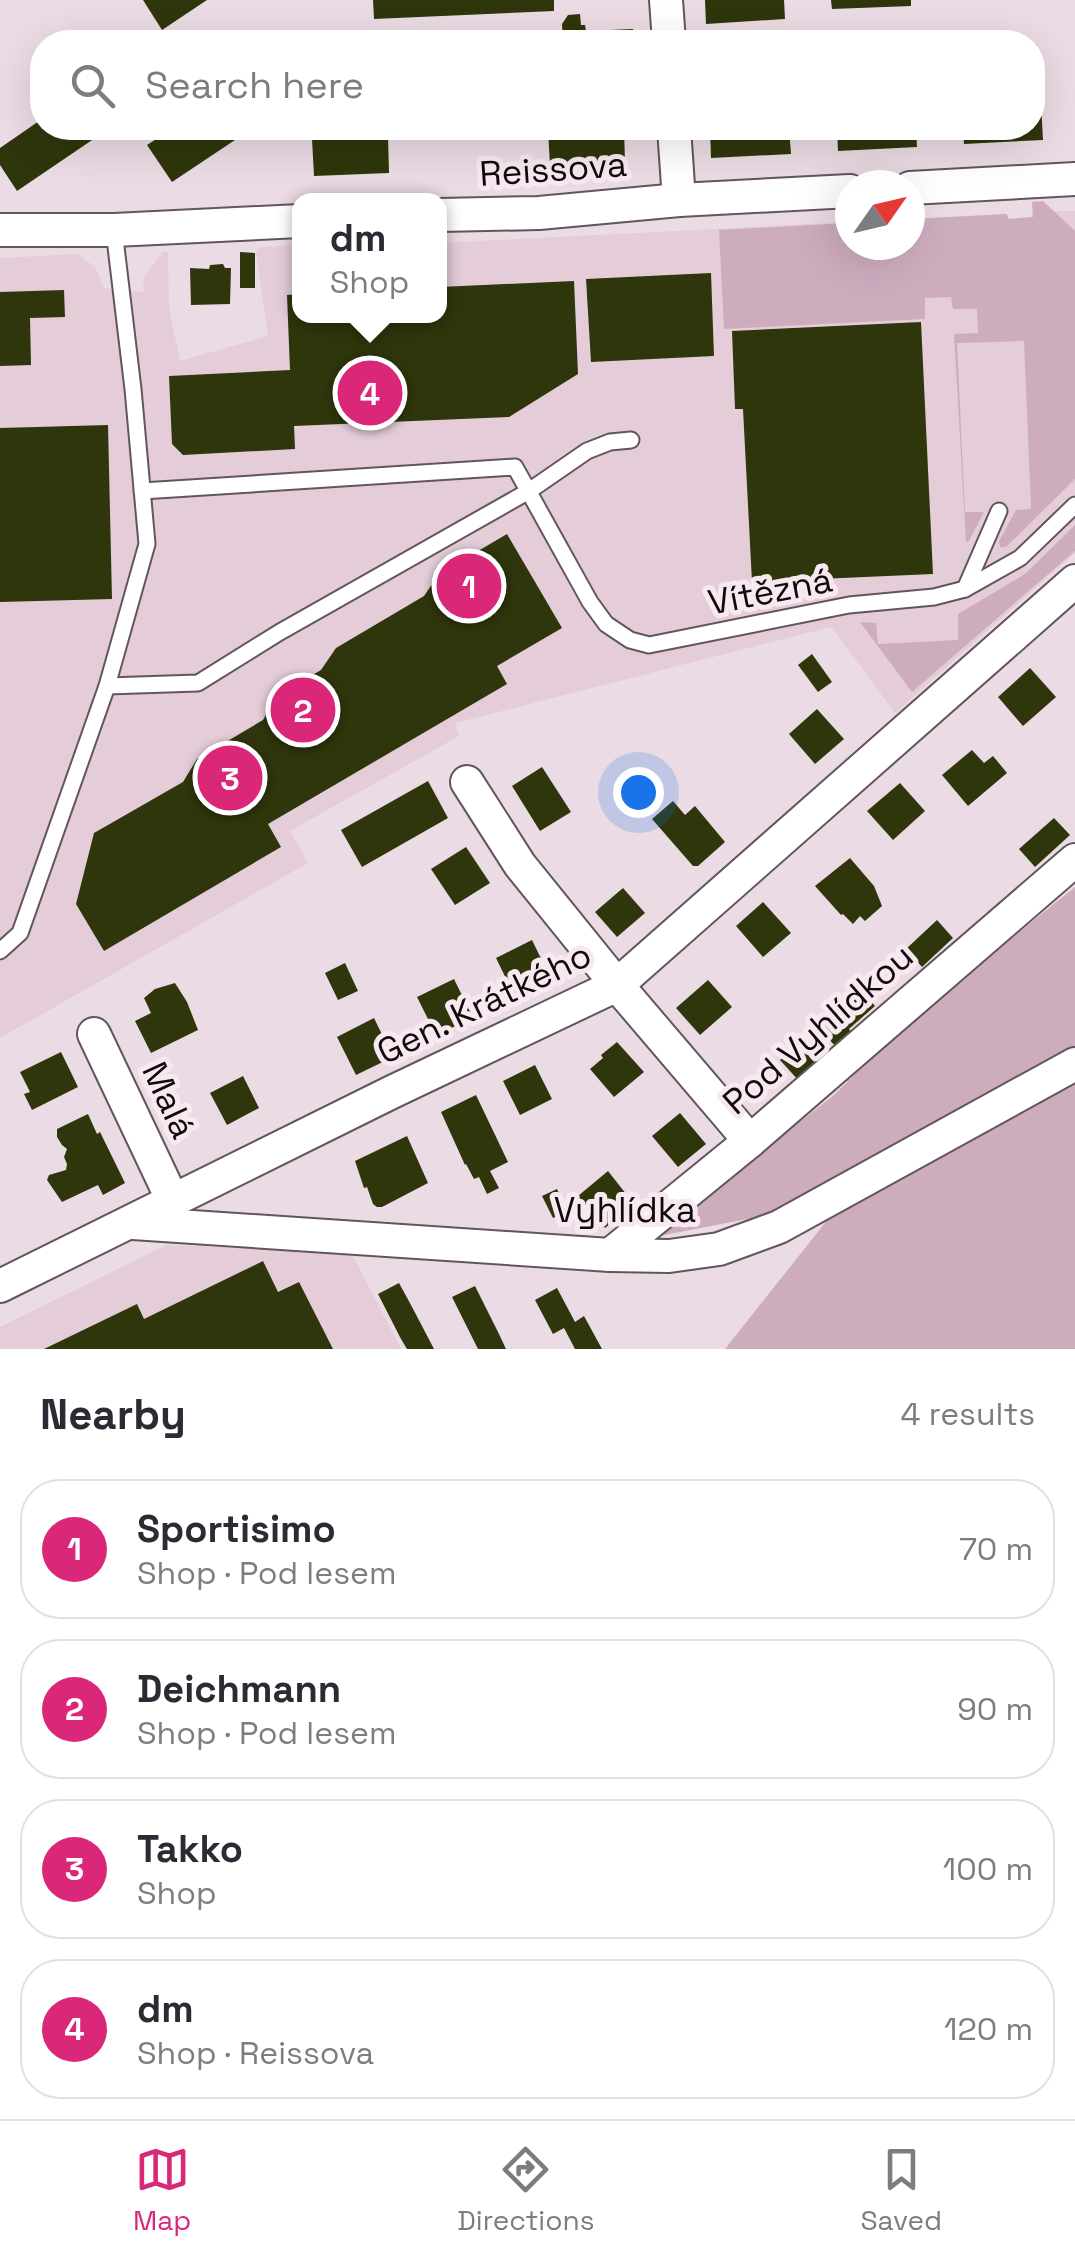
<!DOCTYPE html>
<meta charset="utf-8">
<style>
body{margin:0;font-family:"Space Grotesk",sans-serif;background:#f7f7f7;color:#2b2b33}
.compass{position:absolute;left:835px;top:170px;width:90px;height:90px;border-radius:50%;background:#fff;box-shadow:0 10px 40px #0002;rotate:56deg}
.you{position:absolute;left:638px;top:792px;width:35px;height:35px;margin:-25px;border:8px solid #fff;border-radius:50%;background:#1a73e8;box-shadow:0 0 0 15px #1a73e833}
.badge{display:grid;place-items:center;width:65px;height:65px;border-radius:50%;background:#db2777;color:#fff;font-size:32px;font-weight:700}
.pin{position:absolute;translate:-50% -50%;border:5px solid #fff;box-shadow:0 2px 10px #0006}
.popup{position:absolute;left:292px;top:193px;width:155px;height:130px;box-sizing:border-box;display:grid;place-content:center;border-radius:20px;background:#fff;filter:drop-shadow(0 2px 8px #0005);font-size:32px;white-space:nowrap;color:#7c7c81}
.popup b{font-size:38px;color:#2b2b33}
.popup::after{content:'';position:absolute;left:50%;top:100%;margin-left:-20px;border:20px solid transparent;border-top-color:#fff}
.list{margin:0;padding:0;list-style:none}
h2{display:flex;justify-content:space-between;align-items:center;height:130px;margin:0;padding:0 40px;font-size:42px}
h2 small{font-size:32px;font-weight:400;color:#7c7c81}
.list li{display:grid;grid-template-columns:65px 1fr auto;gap:30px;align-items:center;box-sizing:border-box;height:140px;margin:0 20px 20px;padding:0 20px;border:2px solid #e1e1e2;border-radius:40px}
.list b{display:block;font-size:38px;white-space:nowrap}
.list p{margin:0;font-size:32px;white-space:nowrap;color:#7c7c81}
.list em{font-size:32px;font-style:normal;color:#7c7c81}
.icon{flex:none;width:55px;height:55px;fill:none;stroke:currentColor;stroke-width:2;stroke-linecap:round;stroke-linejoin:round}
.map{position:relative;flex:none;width:1075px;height:1349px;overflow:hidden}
.search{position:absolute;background:#fff;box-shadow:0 10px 40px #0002;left:30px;right:30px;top:30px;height:110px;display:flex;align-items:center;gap:25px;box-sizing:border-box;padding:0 35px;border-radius:40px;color:#7c7c81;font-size:38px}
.sheet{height:770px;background:#fff}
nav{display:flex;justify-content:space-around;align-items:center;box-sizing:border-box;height:140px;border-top:2px solid #e1e1e2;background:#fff;font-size:28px;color:#7c7c81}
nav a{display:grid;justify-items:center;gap:5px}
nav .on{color:#db2777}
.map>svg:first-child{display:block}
.built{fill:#e4cdd9}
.green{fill:#cdacbe}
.building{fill:#2f360b}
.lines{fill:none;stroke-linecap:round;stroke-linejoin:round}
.service-casing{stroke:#63555c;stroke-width:19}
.minor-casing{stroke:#63555c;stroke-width:36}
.service{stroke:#fff;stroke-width:15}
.minor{stroke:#fff;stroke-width:32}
.labels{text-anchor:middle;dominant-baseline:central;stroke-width:10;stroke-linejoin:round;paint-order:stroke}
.street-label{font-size:35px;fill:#0f0a0d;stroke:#f8e9f1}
</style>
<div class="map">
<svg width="1075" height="1349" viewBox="0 0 1075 1349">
<rect width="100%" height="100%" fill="#ebdbe4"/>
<!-- built -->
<g class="built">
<polygon points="1056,211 1075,211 1075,553 895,713 831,627 455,723 459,736 290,831 308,863 0,1038 0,258 77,254 95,267 104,288 144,292 143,278 163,252 168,252 169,308 180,361 268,336 256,252 260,247 300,245 300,316 440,316 440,243 850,222 850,245 910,245 910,219 1007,214 1009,219 1032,217 1032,212"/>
<polygon points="166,1245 351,1252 401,1349 0,1349 0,1327"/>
</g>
<!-- green -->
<g class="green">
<polygon points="1043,201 1075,231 1075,479 1006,547 1000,547 999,541 1016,510 1031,509 1024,341 957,343 965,512 984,512 969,541 966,542 954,334 978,333 977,309 953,309 951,297 925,298 925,319 724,329 719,230 850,223 850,245 910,245 910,219 1007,214 1008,219 1033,217 1032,202"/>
<polygon points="1075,525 1075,551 912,692 860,622 876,623 878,644 958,640 958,614 1025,574"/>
<polygon points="1075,887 1075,1071 794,1210 654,1237 834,1095 910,1020"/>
<polygon points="1075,1075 1075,1349 725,1349 840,1204"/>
</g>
<!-- building -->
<g class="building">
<polygon points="143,0 207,0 162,30"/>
<polygon points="373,0 554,0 554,11 374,19"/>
<polygon points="705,0 784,0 785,19 706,24"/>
<polygon points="831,0 911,0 911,6 832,9"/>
<polygon points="580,14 581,25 585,25 586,31 633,29 634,42 563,42 562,24 568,15"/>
<polygon points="1032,103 1041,103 1043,140 964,144 963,128 1032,128"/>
<polygon points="42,119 42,128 97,128 101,134 17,191 0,165 0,148"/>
<polygon points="173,128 253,128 172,182 147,145"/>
<polygon points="624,128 625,163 550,166 548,129"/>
<polygon points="710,128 789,128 791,154 711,158"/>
<polygon points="837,128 916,128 917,147 838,151"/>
<polygon points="388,136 389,173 314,176 312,139"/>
<polygon points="240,252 255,253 255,288 240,288"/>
<polygon points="223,264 225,268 231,268 230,304 191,305 190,268 209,269 210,265"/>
<polygon points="711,273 714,356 591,362 586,279"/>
<polygon points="574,281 578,374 509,417 294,426 295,449 183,455 172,444 169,376 290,370 287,295 300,294 300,316 440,316 440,287"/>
<polygon points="64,290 65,317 30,318 31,365 0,366 0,292"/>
<polygon points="921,322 933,574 752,582 743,409 735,409 732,331"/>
<polygon points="108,425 112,599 0,602 0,428"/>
<polygon points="507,534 562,628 497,666 507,684 268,824 281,847 104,951 76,904 94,833 183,782 197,759 263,720 277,696 321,670 336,648 424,596 439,574"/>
<polygon points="812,654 832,682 818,692 798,665"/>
<polygon points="1030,668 1056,697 1023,726 998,697"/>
<polygon points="817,709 844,739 815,764 789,734"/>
<polygon points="972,750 984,763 993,756 1007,773 968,806 942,775"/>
<polygon points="542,767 571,812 540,831 512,786"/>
<polygon points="428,781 448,818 362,867 341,830"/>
<polygon points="900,783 925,811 893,840 867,811"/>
<polygon points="645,786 653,796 636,812 627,801"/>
<polygon points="673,801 685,815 695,806 725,842 698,866 693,866 652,819"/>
<polygon points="1054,818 1070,835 1035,867 1019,849"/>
<polygon points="466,847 490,883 455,905 431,869"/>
<polygon points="850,858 874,886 882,906 865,921 860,916 853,924 843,914 841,915 815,886"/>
<polygon points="623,888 645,913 617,937 595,912"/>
<polygon points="763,902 791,933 763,957 736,926"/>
<polygon points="937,920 953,938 922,967 906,949"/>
<polygon points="532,940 551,979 515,997 496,958"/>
<polygon points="345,963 358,991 338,1000 325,973"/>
<polygon points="454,979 473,1018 436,1035 417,997"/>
<polygon points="708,980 732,1007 700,1035 676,1008"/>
<polygon points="175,983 187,1002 198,1030 151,1053 135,1021 151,1013 144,998 155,989"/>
<polygon points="858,987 875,1006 849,1029 853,1034 837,1048 816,1025"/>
<polygon points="374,1018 393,1057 356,1075 337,1037"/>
<polygon points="617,1042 644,1072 614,1097 590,1069 603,1058 601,1055"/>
<polygon points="798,1044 818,1066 799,1081 780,1060"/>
<polygon points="61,1052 78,1087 32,1110 24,1094 30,1092 20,1072"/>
<polygon points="535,1065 552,1099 520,1115 503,1081"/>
<polygon points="243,1076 259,1108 227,1125 210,1093"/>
<polygon points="476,1095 508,1162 490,1171 499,1188 487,1194 479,1177 474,1179 466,1164 465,1165 441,1112"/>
<polygon points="680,1113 706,1144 678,1167 652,1136"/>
<polygon points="88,1114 97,1134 100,1132 125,1183 103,1195 98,1185 62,1202 47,1180 49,1175 66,1170 67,1164 64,1157 67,1149 62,1145 57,1137 57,1129"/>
<polygon points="407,1136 428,1183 382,1207 377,1207 373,1204 367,1187 364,1188 355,1161"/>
<polygon points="608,1171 634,1204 605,1228 578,1196"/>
<polygon points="557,1189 567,1211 553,1218 542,1196"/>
<polygon points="263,1261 278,1292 299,1282 333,1349 44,1349 137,1304 144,1319"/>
<polygon points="399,1283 411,1305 434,1349 407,1349 401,1339 378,1294"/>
<polygon points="475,1286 498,1332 506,1349 478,1349 452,1297"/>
<polygon points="557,1288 575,1322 584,1316 602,1349 575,1349 564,1328 553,1334 535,1300"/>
</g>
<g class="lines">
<defs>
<g id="service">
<polyline points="142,491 515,467 590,602 606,624 630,640 649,645 849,605 934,597 965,589 1020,558 1075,505"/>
<polyline points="965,589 999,511"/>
<polyline points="107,686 198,683 280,632 529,491 587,451 610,442 631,440"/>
<polyline points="0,951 20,933 107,686 147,544 133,389 114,230"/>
</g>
<g id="minor">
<polyline points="666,0 669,42"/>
<polyline points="674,128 679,200"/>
<polyline points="910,188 1075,179"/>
<polyline points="440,215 539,213 679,200 850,191"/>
<polyline points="0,230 114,230 300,221"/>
<polyline points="467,782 520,865 617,985 750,1141"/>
<polyline points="94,1034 173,1201"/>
<polyline points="133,1223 610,1255 669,1256 719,1249 779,1227 1075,1064"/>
<polyline points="610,1255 750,1141 1075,860"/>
<polyline points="0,1286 392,1092 617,985 1075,581"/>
</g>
</defs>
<!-- service casing -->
<use href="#service" class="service-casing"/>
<!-- minor casing -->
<use href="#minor" class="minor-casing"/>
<!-- service -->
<use href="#service" class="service"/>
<!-- minor -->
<use href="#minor" class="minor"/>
</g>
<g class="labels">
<!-- street labels -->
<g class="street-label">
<text transform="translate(553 169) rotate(-4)">Reissova</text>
<text transform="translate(770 591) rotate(-11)">Vítězná</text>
<text transform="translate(484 1003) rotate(-26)">Gen. Krátkého</text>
<text transform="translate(818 1029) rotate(-41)">Pod Vyhlídkou</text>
<text transform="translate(169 1100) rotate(65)">Malá</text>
<text x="625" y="1210">Vyhlídka</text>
</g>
</g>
</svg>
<svg class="compass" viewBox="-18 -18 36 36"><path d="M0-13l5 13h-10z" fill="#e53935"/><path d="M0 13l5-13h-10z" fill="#7c7c81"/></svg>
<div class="you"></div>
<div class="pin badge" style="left:469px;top:586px">1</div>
<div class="pin badge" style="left:303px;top:710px">2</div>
<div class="pin badge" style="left:230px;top:778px">3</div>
<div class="pin badge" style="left:370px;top:393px">4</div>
<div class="popup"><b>dm</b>Shop</div>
<div class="search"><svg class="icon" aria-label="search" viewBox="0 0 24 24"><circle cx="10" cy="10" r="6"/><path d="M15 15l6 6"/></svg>Search here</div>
</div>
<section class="sheet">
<h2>Nearby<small>4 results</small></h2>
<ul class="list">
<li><span class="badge">1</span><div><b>Sportisimo</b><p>Shop · Pod lesem</p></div><em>70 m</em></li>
<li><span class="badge">2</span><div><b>Deichmann</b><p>Shop · Pod lesem</p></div><em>90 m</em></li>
<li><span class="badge">3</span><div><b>Takko</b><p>Shop</p></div><em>100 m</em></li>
<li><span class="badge">4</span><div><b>dm</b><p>Shop · Reissova</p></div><em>120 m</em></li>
</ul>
</section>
<nav>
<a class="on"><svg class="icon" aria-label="map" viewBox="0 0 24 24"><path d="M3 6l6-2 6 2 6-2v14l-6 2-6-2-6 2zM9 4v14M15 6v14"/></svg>Map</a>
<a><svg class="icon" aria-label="directions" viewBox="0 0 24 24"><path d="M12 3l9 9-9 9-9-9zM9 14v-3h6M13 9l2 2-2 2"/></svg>Directions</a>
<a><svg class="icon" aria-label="saved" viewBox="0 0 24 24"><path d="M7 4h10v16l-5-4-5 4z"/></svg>Saved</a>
</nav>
